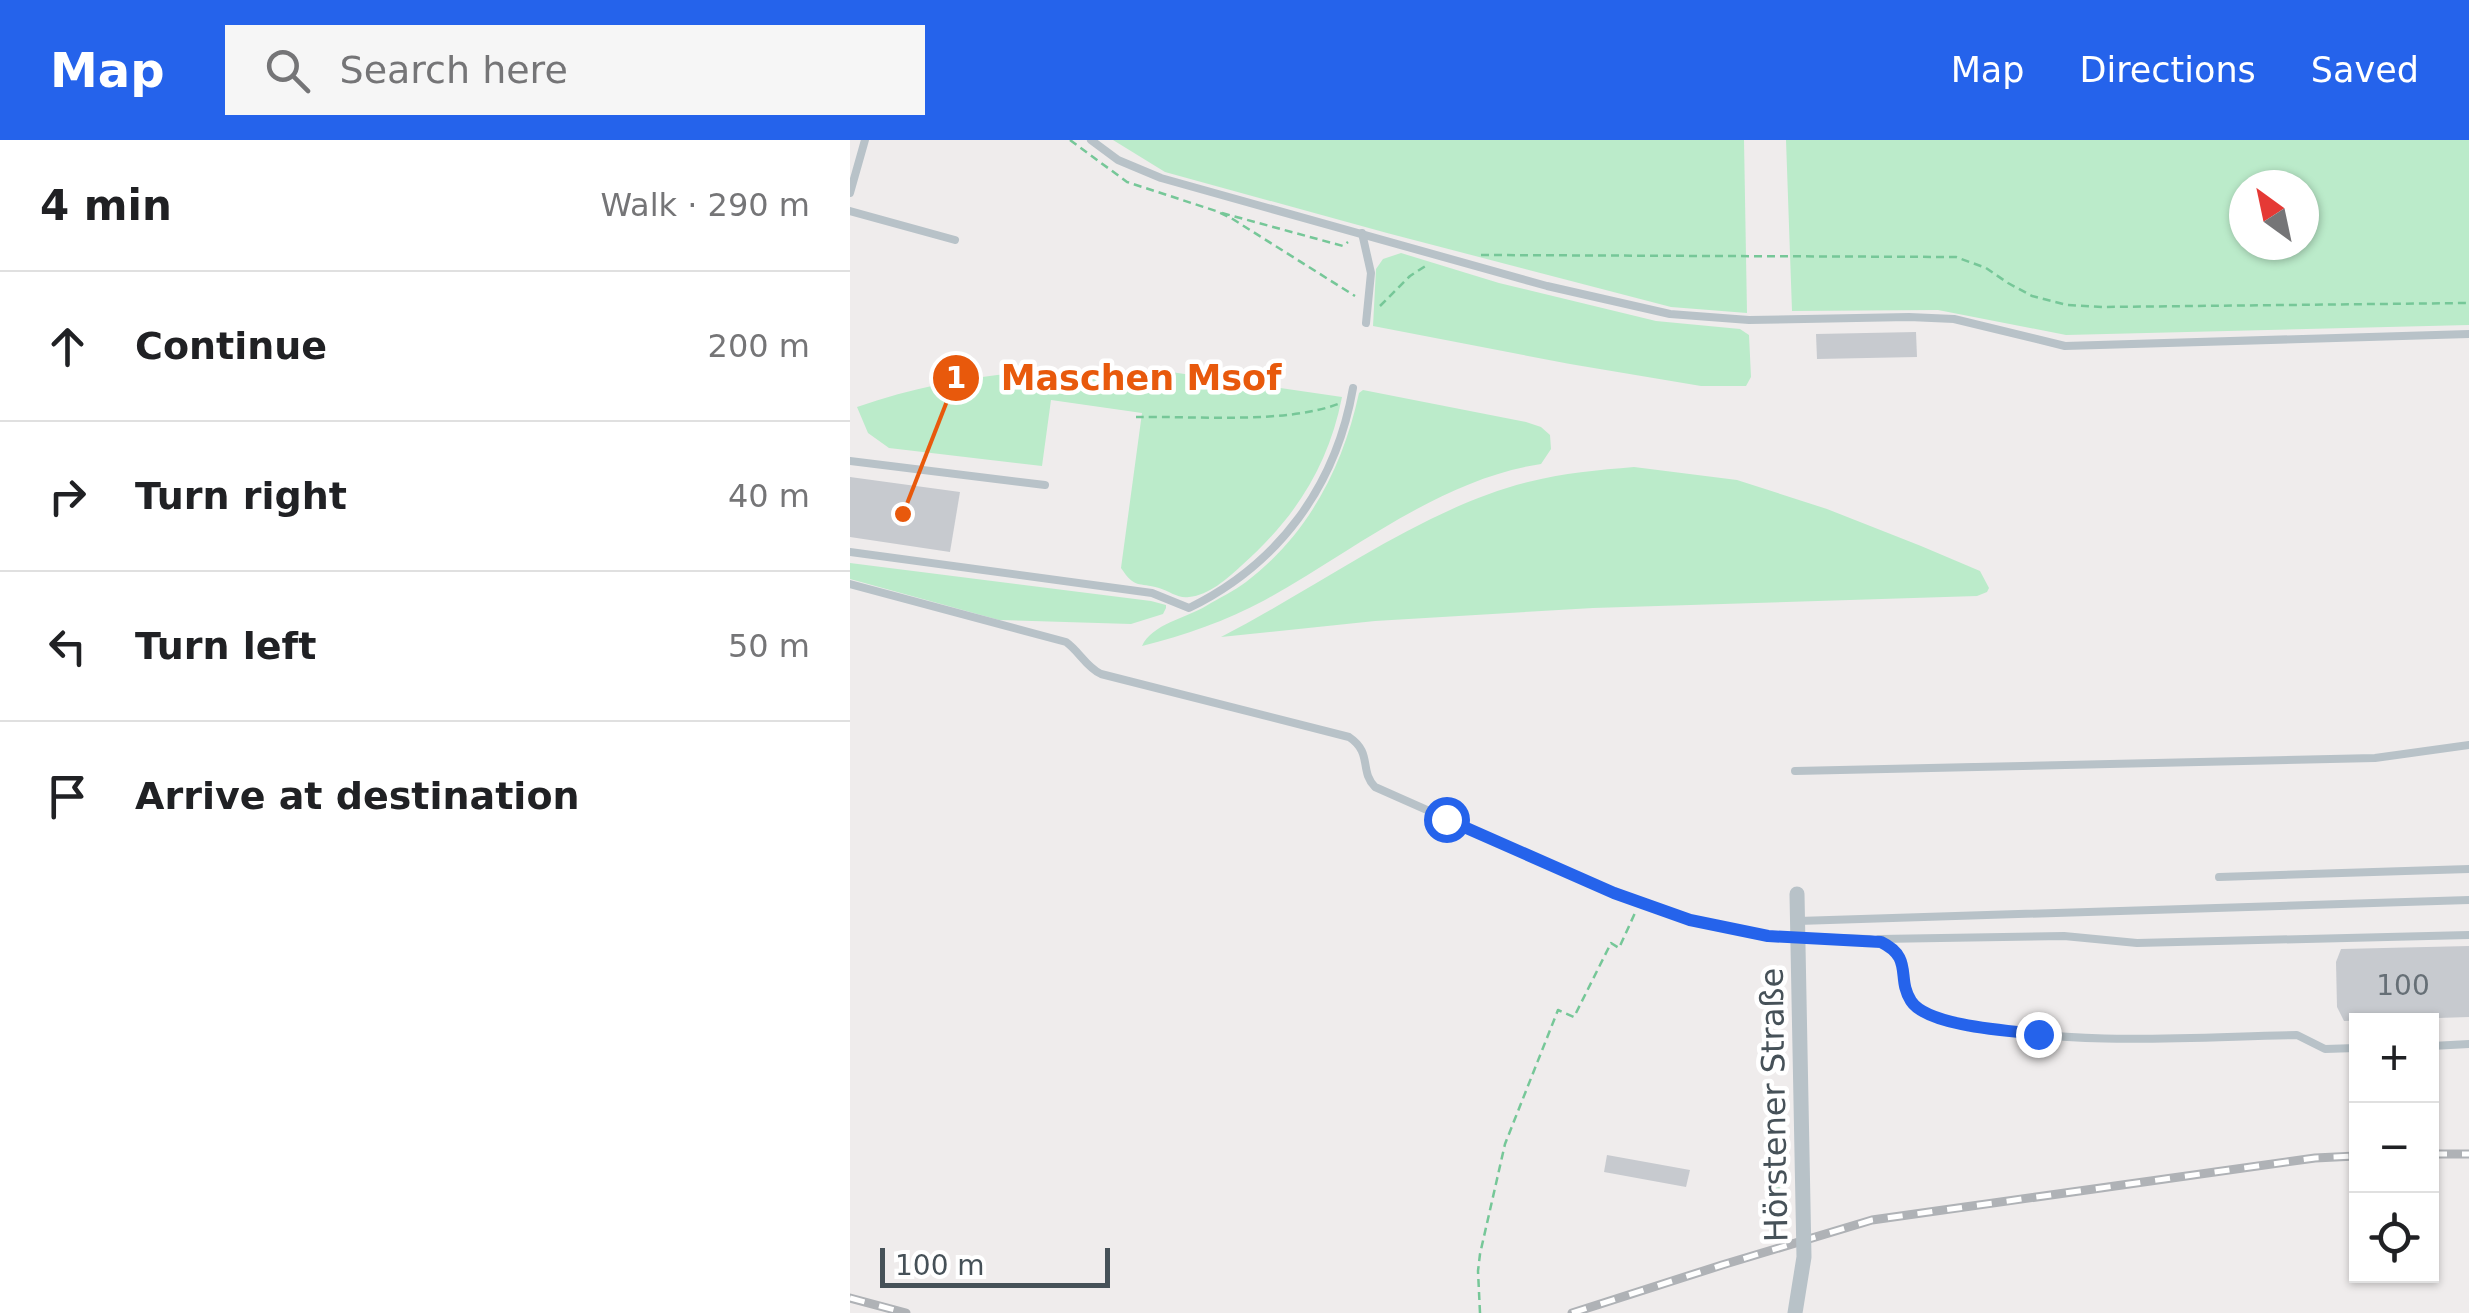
<!DOCTYPE html>
<meta charset="utf-8">
<style>
body{margin:0;font-family:"DejaVu Sans",sans-serif;background:#f6f6f6;color:#202124}
.controls{position:absolute;right:30px;bottom:30px;display:grid;overflow:hidden;border-radius:0px;box-shadow:0 2px 8px #0004}
.controls button{width:90px;height:90px;display:grid;place-items:center;padding:0;border:0;border-bottom:2px solid #e0e0e0;background:#fff;color:#202124;font:50px sans-serif}
.compass{position:absolute;left:1379px;top:30px;width:90px;height:90px;border-radius:50%;background:#fff;box-shadow:0 2px 8px #0004;rotate:327deg}
.scale{position:absolute;left:30px;bottom:25px;width:230px;box-sizing:border-box;padding-left:10px;border:5px solid #465158;border-top:0;font-size:28px;line-height:35px;white-space:nowrap;color:#465158;-webkit-text-stroke:8px #fff;paint-order:stroke}
.stop{position:absolute;width:30px;height:30px;margin:-22px;border:8px solid #2563eb;border-radius:50%;background:#fff}
.stop.end{background:#2563eb;border-color:#fff;box-shadow:0 2px 10px #0008}
.list{margin:0;padding:0;list-style:none}
h2{display:flex;justify-content:space-between;align-items:center;height:130px;margin:0;padding:0 40px;font-size:42px}
h2 small{font-size:32px;font-weight:400;color:#757577}
.list li{display:grid;grid-template-columns:65px 1fr auto;gap:30px;align-items:center;box-sizing:border-box;height:150px;padding:0 40px;border-top:2px solid #e0e0e0}
.list b{display:block;font-size:38px;white-space:nowrap}
.list em{font-size:32px;font-style:normal;color:#757577}
.icon{flex:none;width:55px;height:55px;fill:none;stroke:currentColor;stroke-width:2;stroke-linecap:round;stroke-linejoin:round}
.map{position:relative;flex:none;width:1619px;height:1173px;overflow:hidden}
header{display:flex;align-items:center;gap:60px;box-sizing:border-box;height:140px;padding:0 50px;background:#2563eb;color:#fff}
header strong{font-size:48px}
nav{display:flex;gap:55px;margin-inline-start:auto;font-size:35px}
.search{width:700px;height:90px;background:#f6f6f6;display:flex;align-items:center;gap:25px;box-sizing:border-box;padding:0 35px;border-radius:0px;color:#757577;font-size:38px}
main{display:flex}
aside{flex:1;background:#fff}
.map>svg:first-child{display:block}
.green{fill:#bbebca;fill-rule:evenodd}
.building{fill:#c7cacf}
.lines{fill:none;stroke-linecap:round;stroke-linejoin:round}
.path{stroke:#76c798;stroke-width:2.5;stroke-dasharray:8 5;stroke-linecap:butt}
.service{stroke:#b8c2c8;stroke-width:8}
.rail-casing{stroke:#afb2b6;stroke-width:9}
.rail{stroke:#fff;stroke-width:5;stroke-dasharray:15;stroke-linecap:butt}
.minor-bridge{stroke:#b8c2c8;stroke-width:15}
.route{stroke:#2563eb;stroke-width:12}
.labels{text-anchor:middle;dominant-baseline:central;stroke-width:9;stroke-linejoin:round;paint-order:stroke}
.number-label{font-size:28px;fill:#666f76}
.street-label{font-size:32px;fill:#465158;stroke:#fff}
.leader{fill:none;stroke:#e8590c;stroke-width:4}
.callout-dot{fill:#e8590c;stroke:#fff;stroke-width:4}
.mark-label{font-size:30px;text-anchor:middle;font-weight:bold;fill:#fff}
.callout-label{font-size:35px;text-anchor:middle;font-weight:bold;fill:#e8590c;stroke:#fff;stroke-width:9;stroke-linejoin:round;paint-order:stroke}
</style>
<header>
<strong>Map</strong>
<div class="search"><svg class="icon" aria-label="search" viewBox="0 0 24 24"><circle cx="10" cy="10" r="6"/><path d="M15 15l6 6"/></svg>Search here</div>
<nav><a>Map</a><a>Directions</a><a>Saved</a></nav>
</header>
<main>
<aside>
<h2>4 min<small>Walk · 290 m</small></h2>
<ul class="list">
<li><svg class="icon" aria-label="ahead" viewBox="0 0 24 24"><path d="M12 20V5M6 11l6-6 6 6"/></svg><div><b>Continue</b></div><em>200 m</em></li>
<li><svg class="icon" aria-label="right" viewBox="0 0 24 24"><path d="M7 20v-9h11M14 6l5 5-5 5"/></svg><div><b>Turn right</b></div><em>40 m</em></li>
<li><svg class="icon" aria-label="left" viewBox="0 0 24 24"><path d="M17 20v-9H6M10 6l-5 5 5 5"/></svg><div><b>Turn left</b></div><em>50 m</em></li>
<li><svg class="icon" aria-label="arrive" viewBox="0 0 24 24"><path d="M6 21V4h12l-3 4 3 4H6"/></svg><div><b>Arrive at destination</b></div></li>
</ul>
</aside>
<div class="map">
<svg width="1619" height="1173" viewBox="0 0 1619 1173">
<rect width="100%" height="100%" fill="#efecec"/>
<!-- green -->
<g class="green">
<polygon points="263,0 894,0 897,173 821,167 537,93 315,32"/>
<path d="M936 0H1619V185L1216 195 1088 170 942 171ZM1394 45H1454V105H1394Z"/>
<polygon points="551,113 649,143 806,181 890,189 899,195 901,237 896,246 851,246 720,224 523,186 526,129 533,119"/>
<path d="M196 231H314L492 257C478 328 444 379 391 426 377 439 359 455 339 457 329 459 319 451 309 448 288 442 285 449 271 428L292 273 201 260 192 326 39 308 18 293 7 267C72 245 127 235 196 231Z"/>
<path d="M513 250 676 282 691 287 700 295 701 309 691 324C590 339 502 412 415 460 376 481 335 495 292 506 302 484 336 478 356 466 369 458 384 451 396 442 458 395 493 327 509 253Z"/>
<path d="M784 327 887 340 977 369 1071 406 1130 431 1139 448 1137 452 1127 456 743 468 525 481 371 497C469 447 571 369 678 342 713 333 749 330 784 327Z"/>
<polygon points="0,423 301,461 316,465 316,468 313,474 281,484 149,480 0,439"/>
</g>
<!-- building -->
<g class="building">
<polygon points="1066,192 1067,217 967,219 966,194"/>
<polygon points="0,337 110,352 100,412 0,397"/>
<polygon points="1619,806 1619,877 1494,881 1487,867 1486,822 1491,809"/>
<polygon points="757,1015 840,1030 836,1047 754,1032"/>
</g>
<g class="lines">
<!-- path -->
<g class="path">
<polyline points="220,0 277,42 366,71 381,78 505,156"/>
<polyline points="372,73 493,106 498,102"/>
<polyline points="631,115 1106,117 1136,128 1158,143 1182,156 1217,165 1252,167 1619,163"/>
<polyline points="530,166 560,136 577,125"/>
<path d="M286 277C345 276 435 284 488 264"/>
<polyline points="930,1049 922,1048 921,1042 936,1042"/>
<polyline points="630,1173 628,1131 630,1114 655,1004 708,870 724,877 761,803 769,808 785,773"/>
</g>
<!-- service -->
<g class="service">
<polyline points="241,0 268,20 311,38 697,146 820,174 899,180 1059,177 1104,179 1215,206 1619,194"/>
<polyline points="0,53 15,0"/>
<polyline points="0,71 105,100"/>
<polyline points="512,93 521,133 516,183"/>
<polyline points="0,321 195,345"/>
<path d="M0 412 302 453 339 468C429 424 486 346 503 248"/>
<path d="M0 444 216 502C229 511 236 527 251 534L499 597C523 613 509 631 525 647L764 753 839 780 918 796 1019 799C1077 811 1035 858 1080 876 1094 881 1110 883 1125 886 1230 906 1341 897 1447 895L1475 909 1506 908"/>
<polyline points="945,631 1525,618 1619,605"/>
<polyline points="1369,737 1619,729"/>
<polyline points="948,781 1619,760"/>
<polyline points="1029,799 1214,796 1287,803 1619,795"/>
<polyline points="1582,906 1619,904"/>
</g>
<defs>
<g id="rail">
<polyline points="1582,1014 1619,1014"/>
<polyline points="0,1158 56,1173"/>
<polyline points="722,1173 872,1125 1022,1080 1465,1018 1506,1016"/>
</g>
</defs>
<!-- rail casing -->
<use href="#rail" class="rail-casing"/>
<!-- rail -->
<use href="#rail" class="rail"/>
<!-- minor-bridge -->
<polyline class="minor-bridge" points="945,1173 954,1117 947,754"/>
</g>
<g class="lines">
<!-- route -->
<path class="route" d="M596 679 764 753 840 780 918 796 1031 802C1064 818 1046 838 1061 861 1077 886 1159 891 1188 894"/>
</g>
<g class="labels">
<!-- number labels -->
<g class="number-label">
<text x="1553" y="845">100</text>
</g>
<!-- street labels -->
<g class="street-label">
<text transform="translate(924 965) rotate(-91)">Hörstener Straße</text>
</g>
</g>
<!-- callouts -->
<path class="leader" d="M53 374L106 238"/>
<g class="callout-dot">
<circle cx="53" cy="374" r="10"/>
<circle cx="106" cy="238" r="25"/>
</g>
<g class="mark-label">
<text x="106" y="248">1</text>
</g>
<g class="callout-label">
<text x="291" y="250">Maschen Msof</text>
</g>
</svg>
<div class="controls">
<button>+</button>
<button>−</button>
<button><svg class="icon" aria-label="locate" viewBox="0 0 24 24"><circle cx="12" cy="12" r="6"/><path d="M12 2v4M12 18v4M2 12h4M18 12h4"/></svg></button>
</div>
<svg class="compass" viewBox="-18 -18 36 36"><path d="M0-13l5 13h-10z" fill="#e53935"/><path d="M0 13l5-13h-10z" fill="#757577"/></svg>
<div class="scale">100 m</div>
<div class="stop" style="left:596px;top:679px"></div>
<div class="stop end" style="left:1188px;top:894px"></div>
</div>
</main>
